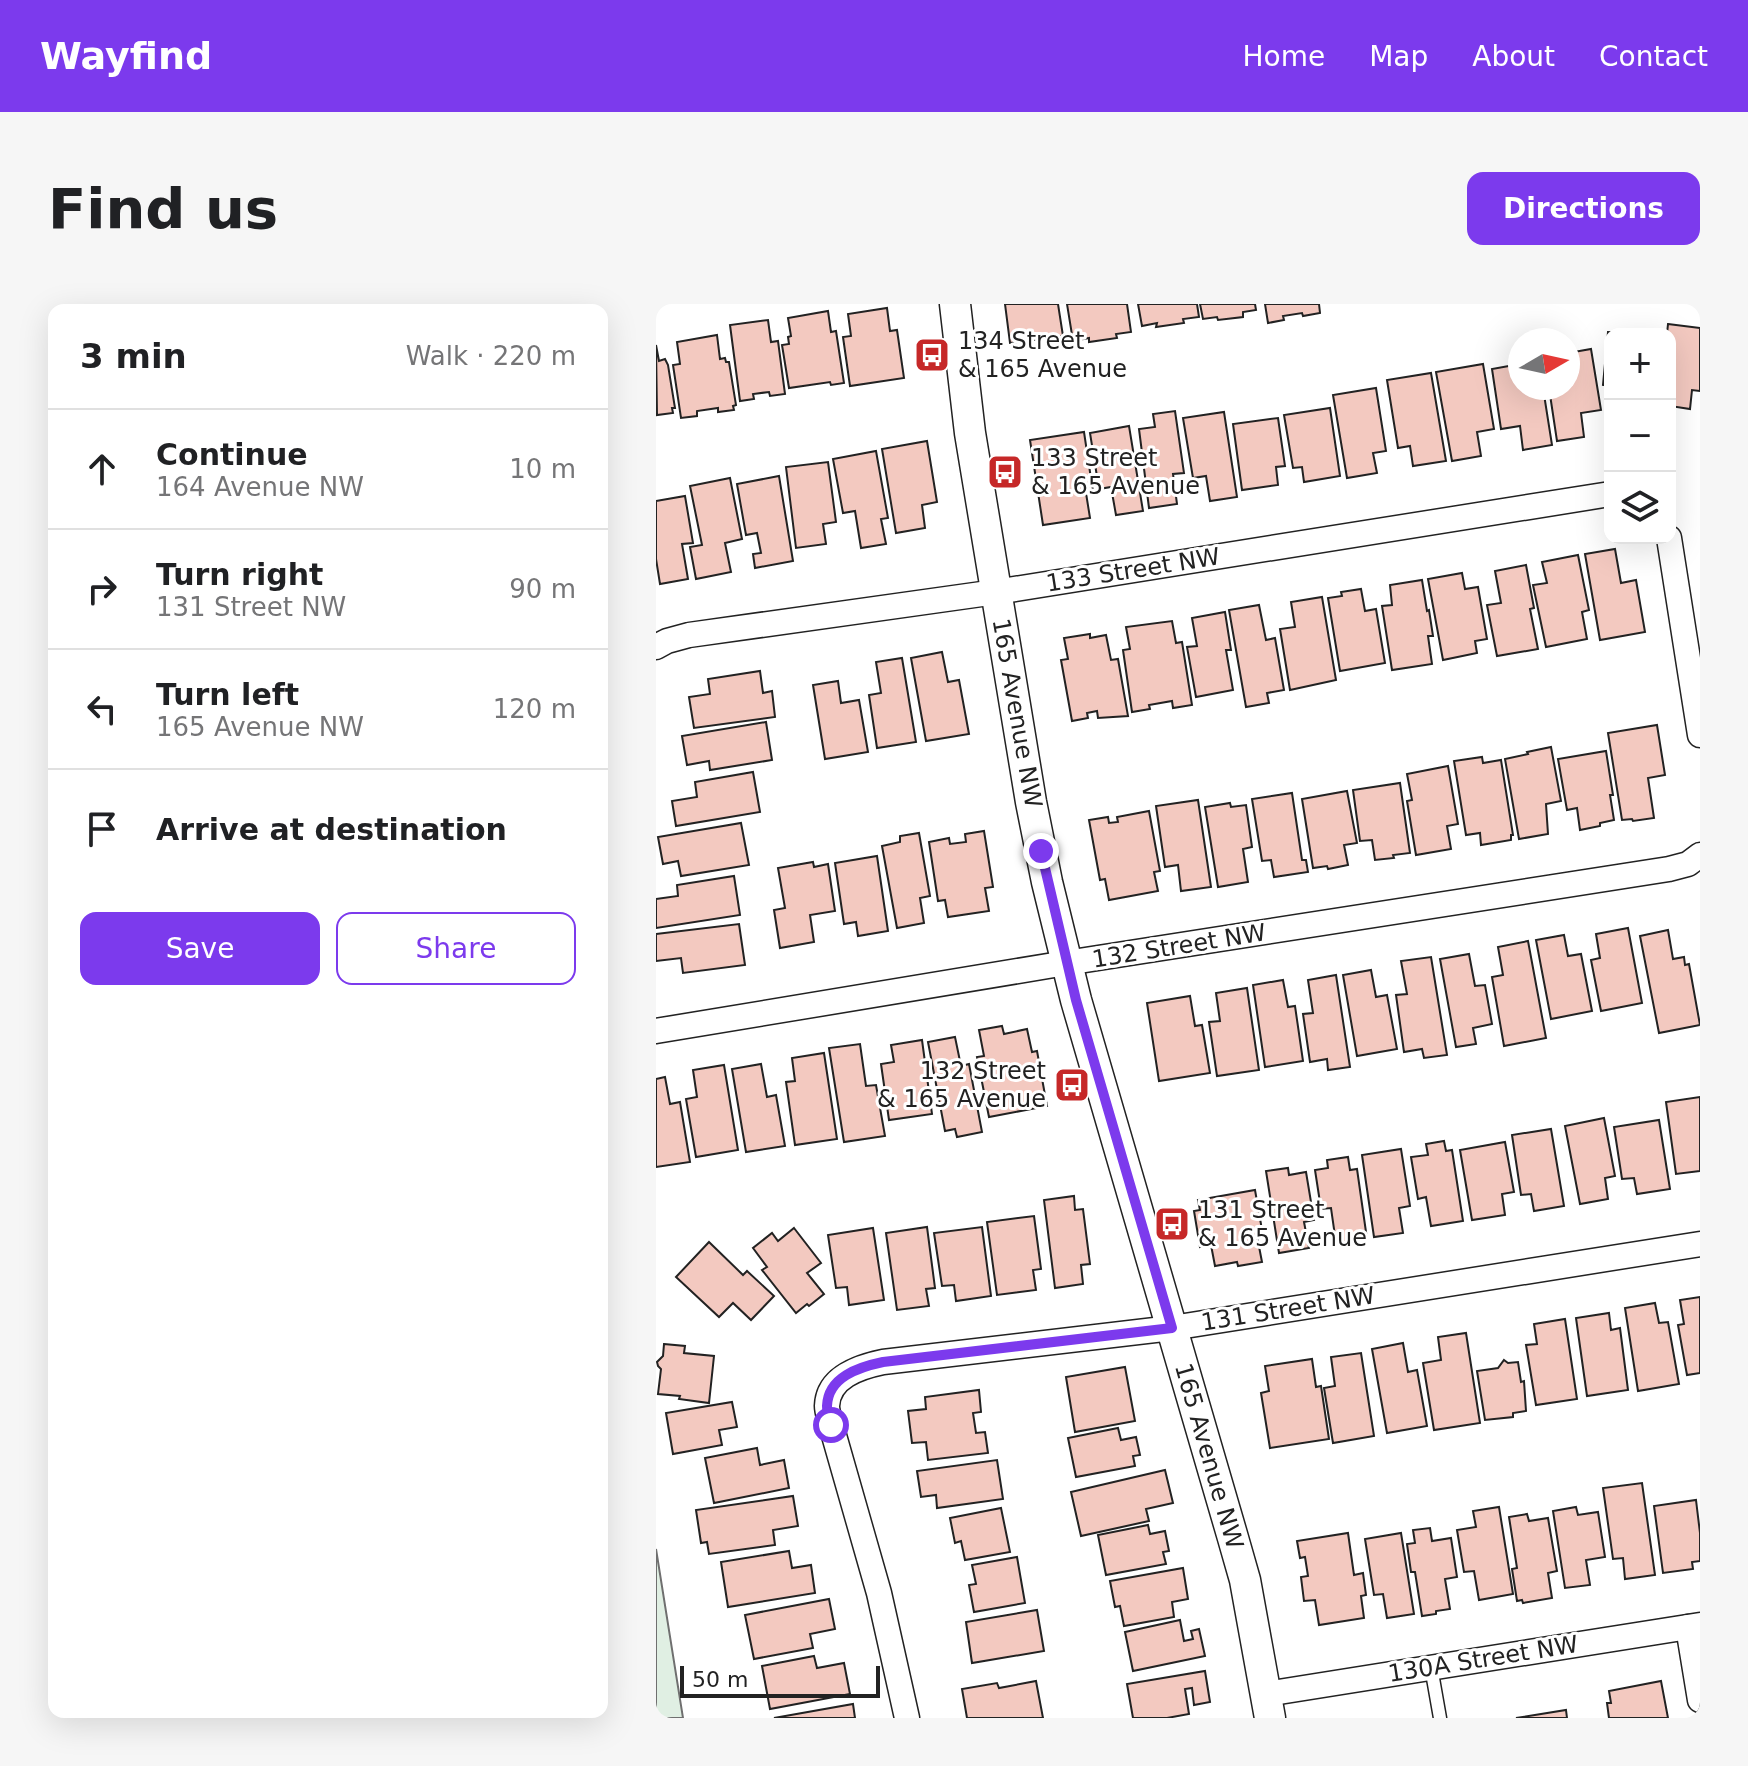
<!DOCTYPE html>
<meta charset="utf-8">
<style>
body{margin:0;font-family:"DejaVu Sans",sans-serif;background:#f6f6f6;color:#202124}
.controls{position:absolute;right:24px;top:24px;display:grid;overflow:hidden;border-radius:16px;box-shadow:0 8px 32px #0002}
.controls button{width:72px;height:72px;display:grid;place-items:center;padding:0;border:0;border-bottom:2px solid #e0e0e0;background:#fff;color:#202124;font:40px sans-serif}
.compass{position:absolute;left:852px;top:24px;width:72px;height:72px;border-radius:50%;background:#fff;box-shadow:0 8px 32px #0002;rotate:81deg}
.scale{position:absolute;left:24px;bottom:20px;width:200px;box-sizing:border-box;padding-left:8px;border:4px solid #222;border-top:0;font-size:22px;line-height:28px;white-space:nowrap;color:#222;-webkit-text-stroke:6px #fff;paint-order:stroke}
.stop{position:absolute;width:24px;height:24px;margin:-18px;border:6px solid #7c3aed;border-radius:50%;background:#fff}
.stop.end{background:#7c3aed;border-color:#fff;box-shadow:0 2px 8px #0008}
.list{margin:0;padding:0;list-style:none}
h2{display:flex;justify-content:space-between;align-items:center;height:104px;margin:0;padding:0 32px;font-size:34px}
h2 small{font-size:26px;font-weight:400;color:#757577}
.list li{display:grid;grid-template-columns:52px 1fr auto;gap:24px;align-items:center;box-sizing:border-box;height:120px;padding:0 32px;border-top:2px solid #e0e0e0}
.list b{display:block;font-size:30px;white-space:nowrap}
.list p{margin:0;font-size:26px;white-space:nowrap;color:#757577}
.list em{font-size:26px;font-style:normal;color:#757577}
.actions{display:flex;gap:16px;padding:24px 32px}
.actions a{flex:1;padding:18px 0;border:2px solid #7c3aed;border-radius:16px;text-align:center;font-size:28px;color:#7c3aed}
.actions .main{background:#7c3aed;color:#fff}
.icon{flex:none;width:44px;height:44px;fill:none;stroke:currentColor;stroke-width:2;stroke-linecap:round;stroke-linejoin:round}
.map{position:relative;flex:none;width:1044px;height:1414px;overflow:hidden;border-radius:16px}
header{display:flex;align-items:center;gap:48px;box-sizing:border-box;height:112px;padding:0 40px;background:#7c3aed;color:#fff}
header strong{font-size:38px}
nav{display:flex;gap:44px;margin-inline-start:auto;font-size:28px}
.intro{display:flex;align-items:center;justify-content:space-between;box-sizing:border-box;height:192px;padding:0 48px}
h1{margin:0;font-size:56px}
.button{padding:20px 36px;border-radius:16px;background:#7c3aed;color:#fff;font-size:28px;font-weight:700}
main{display:flex;gap:48px;padding:0 48px}
aside{flex:1;background:#fff;border-radius:16px;box-shadow:0 8px 32px #0002}
.map>svg:first-child{display:block}
.green{fill:#e0efe3;stroke:#6f6f6f;stroke-width:2}
.building{fill:#f3c9c0;stroke:#222;stroke-width:2}
.lines{fill:none;stroke-linecap:round;stroke-linejoin:round}
.service-casing{stroke:#222;stroke-width:15}
.minor-casing{stroke:#222;stroke-width:27}
.tertiary-casing{stroke:#222;stroke-width:33}
.service{stroke:#fff;stroke-width:12}
.minor{stroke:#fff;stroke-width:24}
.tertiary{stroke:#fff;stroke-width:30}
.route{stroke:#7c3aed;stroke-width:10}
.labels{text-anchor:middle;dominant-baseline:central;stroke-width:6;stroke-linejoin:round;paint-order:stroke}
.poi-label{font-size:24px;fill:#222;stroke:#fff;text-anchor:start}
.street-label{font-size:24px;fill:#222;stroke:#fff}
</style>
<header>
<strong>Wayfind</strong>
<nav><a>Home</a><a>Map</a><a>About</a><a>Contact</a></nav>
</header>
<div class="intro"><h1>Find us</h1><a class="button">Directions</a></div>
<main>
<aside>
<h2>3 min<small>Walk · 220 m</small></h2>
<ul class="list">
<li><svg class="icon" aria-label="ahead" viewBox="0 0 24 24"><path d="M12 20V5M6 11l6-6 6 6"/></svg><div><b>Continue</b><p>164 Avenue NW</p></div><em>10 m</em></li>
<li><svg class="icon" aria-label="right" viewBox="0 0 24 24"><path d="M7 20v-9h11M14 6l5 5-5 5"/></svg><div><b>Turn right</b><p>131 Street NW</p></div><em>90 m</em></li>
<li><svg class="icon" aria-label="left" viewBox="0 0 24 24"><path d="M17 20v-9H6M10 6l-5 5 5 5"/></svg><div><b>Turn left</b><p>165 Avenue NW</p></div><em>120 m</em></li>
<li><svg class="icon" aria-label="arrive" viewBox="0 0 24 24"><path d="M6 21V4h12l-3 4 3 4H6"/></svg><div><b>Arrive at destination</b></div></li>
</ul>
<div class="actions"><a class="main">Save</a><a>Share</a></div>
</aside>
<div class="map">
<svg width="1044" height="1414" viewBox="0 0 1044 1414">
<rect width="100%" height="100%" fill="#fff"/>
<!-- green -->
<polygon class="green" points="0,1245 27,1414 0,1414"/>
<!-- building -->
<g class="building">
<polygon points="349,0 402,0 407,32 354,39"/>
<polygon points="411,0 471,0 475,28 460,30 461,34 433,38 433,34 417,37"/>
<polygon points="482,0 541,0 543,13 527,15 528,19 500,23 501,19 486,22"/>
<polygon points="544,0 599,0 600,6 587,8 587,13 562,16 561,13 547,15"/>
<polygon points="609,0 663,0 664,9 647,12 646,9 627,12 628,16 612,19"/>
<polygon points="231,4 234,27 241,26 248,74 194,82 187,33 195,32 192,10"/>
<polygon points="172,7 175,28 180,27 188,79 175,81 174,78 133,84 126,41 133,40 132,33 135,32 132,14"/>
<polygon points="112,16 115,38 122,37 129,90 114,92 113,88 97,90 98,95 84,97 74,21"/>
<polygon points="1012,20 1044,24 1044,87 1036,86 1034,105 1014,102 1014,30 1011,30"/>
<polygon points="952,28 977,30 954,30 954,82 947,81"/>
<polygon points="61,31 64,55 69,54 70,58 73,58 80,101 77,102 78,106 62,108 62,104 41,107 41,112 25,114 17,61 24,60 21,38"/>
<polygon points="0,41 3,57 9,55 12,61 19,104 16,104 17,109 1,111"/>
<polygon points="935,45 945,106 925,109 928,133 901,137 893,84 912,84 912,49"/>
<polygon points="827,60 838,125 821,128 825,152 796,157 780,68"/>
<polygon points="864,60 864,84 887,84 896,141 867,146 864,122 845,125 836,65"/>
<polygon points="775,69 790,157 757,162 754,142 742,144 731,76"/>
<polygon points="720,84 730,147 717,149 721,169 691,174 677,91"/>
<polygon points="674,104 684,172 648,178 646,163 637,164 628,111"/>
<polygon points="519,107 528,169 517,170 521,200 493,204 483,125 499,123 497,110"/>
<polygon points="568,108 581,193 554,197 550,172 537,174 527,114"/>
<polygon points="622,114 629,162 620,163 622,181 586,186 577,120"/>
<polygon points="473,122 487,207 460,211 455,183 443,185 434,129"/>
<polygon points="428,128 437,188 430,189 434,214 387,221 374,136"/>
<polygon points="271,137 281,198 266,201 269,224 240,229 226,145"/>
<polygon points="220,147 232,214 225,215 230,240 205,244 199,207 187,209 177,155"/>
<polygon points="172,158 180,218 167,220 170,240 140,244 130,163"/>
<polygon points="123,172 137,257 99,264 97,250 105,249 101,229 90,231 81,180"/>
<polygon points="74,174 86,235 69,239 75,268 40,275 34,243 46,241 34,182"/>
<polygon points="29,192 37,239 26,240 32,275 4,280 0,255 0,197"/>
<polygon points="959,245 965,279 980,276 989,328 944,336 929,250"/>
<polygon points="922,251 933,306 926,308 931,335 890,343 877,281 891,279 886,258"/>
<polygon points="870,261 878,304 874,305 882,345 841,352 831,301 845,299 839,267"/>
<polygon points="806,269 809,285 822,283 831,335 819,337 821,349 787,356 772,275"/>
<polygon points="766,276 771,307 773,306 777,332 772,332 776,360 736,366 726,302 736,301 734,281"/>
<polygon points="705,285 709,307 720,305 729,359 684,367 672,294 686,292 685,288"/>
<polygon points="666,293 680,376 634,386 624,325 639,323 635,298"/>
<polygon points="603,301 610,336 619,334 628,386 611,389 613,399 590,403 573,306"/>
<polygon points="569,308 575,346 570,346 577,386 540,393 531,343 541,342 536,314"/>
<polygon points="516,317 520,339 526,338 536,401 517,404 516,397 493,401 494,405 476,408 467,346 474,345 470,323"/>
<polygon points="434,330 434,334 450,331 455,356 462,355 472,412 442,414 441,407 431,409 432,414 416,417 405,356 412,355 408,334"/>
<polygon points="286,348 292,378 303,376 313,430 270,437 255,354"/>
<polygon points="246,354 260,438 221,444 213,391 225,389 220,358"/>
<polygon points="104,367 107,389 116,387 119,413 38,424 33,393 54,390 52,375"/>
<polygon points="182,377 185,399 203,396 212,448 169,455 157,381"/>
<polygon points="110,418 116,456 54,466 53,457 31,461 26,432"/>
<polygon points="1001,421 1009,471 992,474 998,514 977,517 976,515 966,516 952,429"/>
<polygon points="895,443 905,497 890,500 892,530 863,535 849,455 872,450 871,448"/>
<polygon points="950,447 957,491 954,491 958,516 944,519 944,522 924,526 921,504 911,506 902,455"/>
<polygon points="826,453 827,459 845,456 857,531 855,531 855,536 825,541 824,529 810,531 798,457"/>
<polygon points="792,462 802,520 791,522 795,545 760,551 751,497 756,496 751,470"/>
<polygon points="97,468 104,508 20,522 16,497 41,493 39,478"/>
<polygon points="744,479 754,549 737,551 738,554 719,556 716,536 704,537 697,486"/>
<polygon points="691,487 701,539 688,541 692,561 672,565 671,562 657,564 646,495"/>
<polygon points="636,489 646,556 650,556 652,568 618,573 615,556 606,557 596,495"/>
<polygon points="542,496 555,583 525,587 522,561 509,563 500,502"/>
<polygon points="574,499 575,503 590,501 596,543 587,545 592,578 562,583 549,503"/>
<polygon points="493,507 504,567 498,568 502,587 453,596 449,575 444,576 433,516 452,513 453,519 462,518 461,513"/>
<polygon points="85,519 93,561 25,572 22,557 7,560 2,533"/>
<polygon points="328,527 337,583 329,584 333,607 292,613 289,596 282,597 273,538 293,534 294,540 310,538 309,530"/>
<polygon points="263,529 274,592 264,594 268,619 241,624 226,542 244,538 244,532"/>
<polygon points="221,552 232,627 202,632 200,618 188,620 179,559"/>
<polygon points="157,558 158,563 172,560 179,607 154,611 158,638 124,644 118,606 129,604 122,564"/>
<polygon points="78,572 84,611 0,624 0,595 22,592 21,581"/>
<polygon points="83,620 89,661 27,669 25,654 0,657 0,630"/>
<polygon points="972,624 986,699 945,707 935,656 944,654 940,630"/>
<polygon points="1012,626 1017,655 1028,653 1029,661 1033,660 1044,721 1003,729 984,632"/>
<polygon points="908,631 912,652 925,650 936,707 895,715 880,636"/>
<polygon points="872,637 890,734 848,742 836,673 847,671 842,643"/>
<polygon points="813,650 819,682 829,681 836,720 817,724 820,740 800,743 784,655"/>
<polygon points="775,653 791,751 768,754 766,745 748,748 740,691 751,690 745,657"/>
<polygon points="715,666 720,693 731,691 741,745 701,752 687,671"/>
<polygon points="680,671 694,763 672,766 671,755 654,758 647,710 657,709 652,676"/>
<polygon points="627,676 632,703 639,702 647,757 609,763 597,681"/>
<polygon points="591,684 603,766 561,772 553,718 564,717 560,689"/>
<polygon points="534,692 539,722 546,721 554,769 503,777 491,699"/>
<polygon points="346,722 348,730 371,725 376,748 381,747 391,802 333,813 321,753 328,752 323,726"/>
<polygon points="299,733 305,762 313,760 326,828 301,833 299,825 289,827 272,738"/>
<polygon points="266,736 276,810 233,816 225,760 238,758 235,741"/>
<polygon points="204,740 210,782 220,781 229,832 188,838 173,744"/>
<polygon points="168,749 181,835 139,841 130,778 139,777 136,754"/>
<polygon points="105,760 111,793 120,791 129,842 90,848 76,765"/>
<polygon points="68,761 82,846 40,853 30,795 41,793 37,766"/>
<polygon points="9,773 14,800 24,798 34,858 0,863 0,775"/>
<polygon points="1044,793 1044,867 1020,870 1010,798"/>
<polygon points="948,814 959,872 949,874 952,895 924,900 909,822"/>
<polygon points="1003,816 1014,885 981,890 978,874 966,875 958,823"/>
<polygon points="895,825 908,902 878,907 875,890 865,891 856,831"/>
<polygon points="788,837 790,847 796,846 807,917 775,922 770,893 762,895 755,853 772,851 770,840"/>
<polygon points="849,838 858,888 846,890 849,911 816,916 804,846"/>
<polygon points="745,845 754,902 743,904 747,929 718,933 706,851"/>
<polygon points="692,853 694,866 701,865 711,935 680,939 675,904 665,905 659,866 672,864 671,856"/>
<polygon points="632,864 633,871 650,868 658,916 648,918 653,944 623,949 610,867"/>
<polygon points="599,886 606,926 600,927 606,958 582,962 581,958 559,962 555,941 544,943 538,907 544,906 542,896"/>
<polygon points="418,892 419,906 427,905 434,960 425,961 427,980 399,984 388,896"/>
<polygon points="378,912 385,965 377,966 380,986 341,991 331,918"/>
<polygon points="271,923 279,984 270,985 273,1002 241,1006 230,929"/>
<polygon points="326,923 335,992 300,997 298,981 286,982 278,929"/>
<polygon points="138,924 165,959 151,969 168,990 153,1002 151,1000 140,1009 106,966 111,963 97,944 116,929 122,937"/>
<polygon points="217,924 228,996 193,1001 191,983 180,984 172,931"/>
<polygon points="53,938 87,971 91,967 118,992 95,1016 77,999 63,1013 20,973"/>
<polygon points="1044,993 1044,1069 1031,1071 1022,1021 1028,1020 1024,996"/>
<polygon points="999,999 1003,1019 1012,1018 1023,1080 982,1087 969,1004"/>
<polygon points="953,1009 955,1026 964,1024 972,1086 931,1092 920,1014"/>
<polygon points="909,1015 921,1095 880,1101 870,1041 881,1040 878,1020"/>
<polygon points="810,1029 824,1119 778,1126 767,1059 785,1056 782,1033"/>
<polygon points="747,1039 752,1068 761,1066 771,1122 731,1129 716,1045"/>
<polygon points="8,1040 29,1042 28,1049 58,1052 53,1099 23,1095 24,1092 2,1090 5,1065 2,1062 1,1058 7,1052"/>
<polygon points="705,1049 718,1132 677,1139 668,1084 679,1082 675,1053"/>
<polygon points="656,1055 660,1083 665,1082 673,1135 614,1144 605,1089 613,1087 609,1062"/>
<polygon points="848,1056 852,1059 862,1058 865,1078 868,1077 870,1107 857,1109 857,1113 829,1116 821,1067 842,1064"/>
<polygon points="469,1063 479,1117 419,1128 410,1073"/>
<polygon points="323,1086 325,1108 317,1109 320,1129 329,1128 332,1149 272,1156 270,1138 256,1139 252,1107 270,1105 269,1093"/>
<polygon points="76,1098 81,1123 63,1126 66,1141 17,1150 10,1109"/>
<polygon points="462,1124 465,1136 480,1133 484,1151 477,1152 479,1162 420,1173 412,1134"/>
<polygon points="101,1144 104,1161 128,1156 133,1184 58,1199 49,1154"/>
<polygon points="341,1156 347,1195 281,1204 280,1191 265,1193 261,1167"/>
<polygon points="509,1166 517,1199 490,1205 493,1217 425,1232 415,1188"/>
<polygon points="986,1179 999,1271 969,1275 967,1254 957,1255 947,1184"/>
<polygon points="137,1192 142,1222 117,1226 119,1241 53,1250 51,1238 45,1239 40,1206"/>
<polygon points="1040,1196 1044,1229 1044,1257 1036,1258 1037,1265 1007,1269 998,1202"/>
<polygon points="843,1203 857,1290 823,1296 818,1267 808,1268 801,1226 820,1223 817,1207"/>
<polygon points="920,1203 922,1211 942,1208 949,1253 930,1256 934,1281 909,1284 897,1207"/>
<polygon points="345,1204 354,1248 309,1256 305,1237 299,1239 294,1214"/>
<polygon points="871,1210 873,1217 892,1214 901,1267 892,1269 896,1294 867,1299 866,1296 861,1297 856,1265 861,1264 853,1213"/>
<polygon points="492,1221 494,1230 509,1227 513,1247 507,1248 510,1260 450,1271 442,1231"/>
<polygon points="774,1224 776,1237 795,1234 801,1273 789,1275 794,1305 780,1307 780,1310 766,1312 759,1268 755,1268 751,1240 759,1239 757,1226"/>
<polygon points="692,1229 698,1271 707,1269 710,1291 705,1292 708,1314 663,1321 659,1296 648,1297 645,1273 652,1272 649,1253 644,1254 641,1237"/>
<polygon points="745,1229 758,1310 731,1314 727,1290 718,1291 709,1235"/>
<polygon points="133,1247 136,1264 155,1261 159,1289 72,1303 65,1258"/>
<polygon points="361,1253 369,1299 318,1308 313,1281 320,1280 316,1261"/>
<polygon points="527,1264 532,1295 516,1298 518,1313 468,1322 464,1302 459,1303 454,1277"/>
<polygon points="173,1295 179,1325 154,1330 157,1344 98,1355 89,1311"/>
<polygon points="381,1306 388,1347 316,1359 310,1318"/>
<polygon points="524,1316 528,1337 537,1335 535,1327 543,1325 549,1352 477,1367 469,1328"/>
<polygon points="158,1352 161,1364 188,1359 194,1390 114,1405 106,1362"/>
<polygon points="549,1367 554,1398 538,1401 536,1384 529,1385 533,1410 511,1414 477,1414 471,1380"/>
<polygon points="380,1377 387,1414 311,1414 306,1385 341,1379 343,1384"/>
<polygon points="1005,1377 1012,1414 953,1414 951,1399 955,1399 953,1387"/>
<polygon points="197,1400 199,1414 118,1414"/>
<polygon points="910,1406 911,1414 860,1414"/>
</g>
<g class="lines">
<defs>
<polyline id="service" points="775,1363 784,1414"/>
<g id="minor">
<polyline points="1013,234 1044,431"/>
<polyline points="0,343 11,337 33,331 340,288 954,190"/>
<polyline points="0,727 410,659 1013,565 1032,560 1044,551"/>
<polyline points="1032,1323 1044,1396"/>
<polyline points="610,1390 1044,1321"/>
<path d="M251 1414 223 1289 175 1121C174 1116 171 1108 171 1102 172 1073 203 1063 227 1058L516 1024 1044 940"/>
</g>
<polyline id="tertiary" points="299,0 314,129 375,498 391,578 420,696 577,1234 589,1276 614,1414"/>
</defs>
<!-- service casing -->
<use href="#service" class="service-casing"/>
<!-- minor casing -->
<use href="#minor" class="minor-casing"/>
<!-- tertiary casing -->
<use href="#tertiary" class="tertiary-casing"/>
<!-- service -->
<use href="#service" class="service"/>
<!-- minor -->
<use href="#minor" class="minor"/>
<!-- tertiary -->
<use href="#tertiary" class="tertiary"/>
</g>
<g class="lines">
<!-- route -->
<path class="route" d="M175 1121C174 1116 171 1108 171 1102 172 1073 203 1063 227 1058L516 1024 420 696 385 547"/>
</g>
<!-- icons -->
<defs>
<symbol id="bus-square" viewBox="-11 -11 22 22"><rect x="-9" y="-9" width="18" height="18" rx="4" fill="#c62828" stroke="#fff"/><path d="M-5-6H5V4H4V6H2V4H-2V6H-4V4H-5ZM-3.5-4V0h7V-4ZM-3.5 1.2v1.5H-2V1.2ZM2 1.2v1.5H3.5V1.2Z" fill="#fff"/></symbol>
</defs>
<g fill-rule="evenodd">
<use href="#bus-square" x="256" y="31" width="40" height="40"/>
<use href="#bus-square" x="329" y="148" width="40" height="40"/>
<use href="#bus-square" x="396" y="761" width="40" height="40"/>
<use href="#bus-square" x="496" y="900" width="40" height="40"/>
</g>
<g class="labels">
<!-- poi labels -->
<g class="poi-label">
<text x="302" y="37">134 Street<tspan x="302" dy="28">&amp; 165 Avenue</tspan></text>
<text x="375" y="154">133 Street<tspan x="375" dy="28">&amp; 165 Avenue</tspan></text>
<text x="390" y="767" text-anchor="end">132 Street<tspan x="390" dy="28">&amp; 165 Avenue</tspan></text>
<text x="542" y="906">131 Street<tspan x="542" dy="28">&amp; 165 Avenue</tspan></text>
</g>
<!-- street labels -->
<g class="street-label">
<text transform="translate(477 266) rotate(-9)">133 Street NW</text>
<text transform="translate(361 409) rotate(80)">165 Avenue NW</text>
<text transform="translate(523 642) rotate(-9)">132 Street NW</text>
<text transform="translate(632 1005) rotate(-9)">131 Street NW</text>
<text transform="translate(553 1152) rotate(74)">165 Avenue NW</text>
<text transform="translate(827 1355) rotate(-9)">130A Street NW</text>
</g>
</g>
</svg>
<div class="controls">
<button>+</button>
<button>−</button>
<button><svg class="icon" aria-label="layers" viewBox="0 0 24 24"><path d="M12 4l9 5-9 5-9-5zM3 14l9 5 9-5"/></svg></button>
</div>
<svg class="compass" viewBox="-18 -18 36 36"><path d="M0-13l5 13h-10z" fill="#e53935"/><path d="M0 13l5-13h-10z" fill="#757577"/></svg>
<div class="scale">50 m</div>
<div class="stop" style="left:175px;top:1121px"></div>
<div class="stop end" style="left:385px;top:547px"></div>
</div>
</main>
